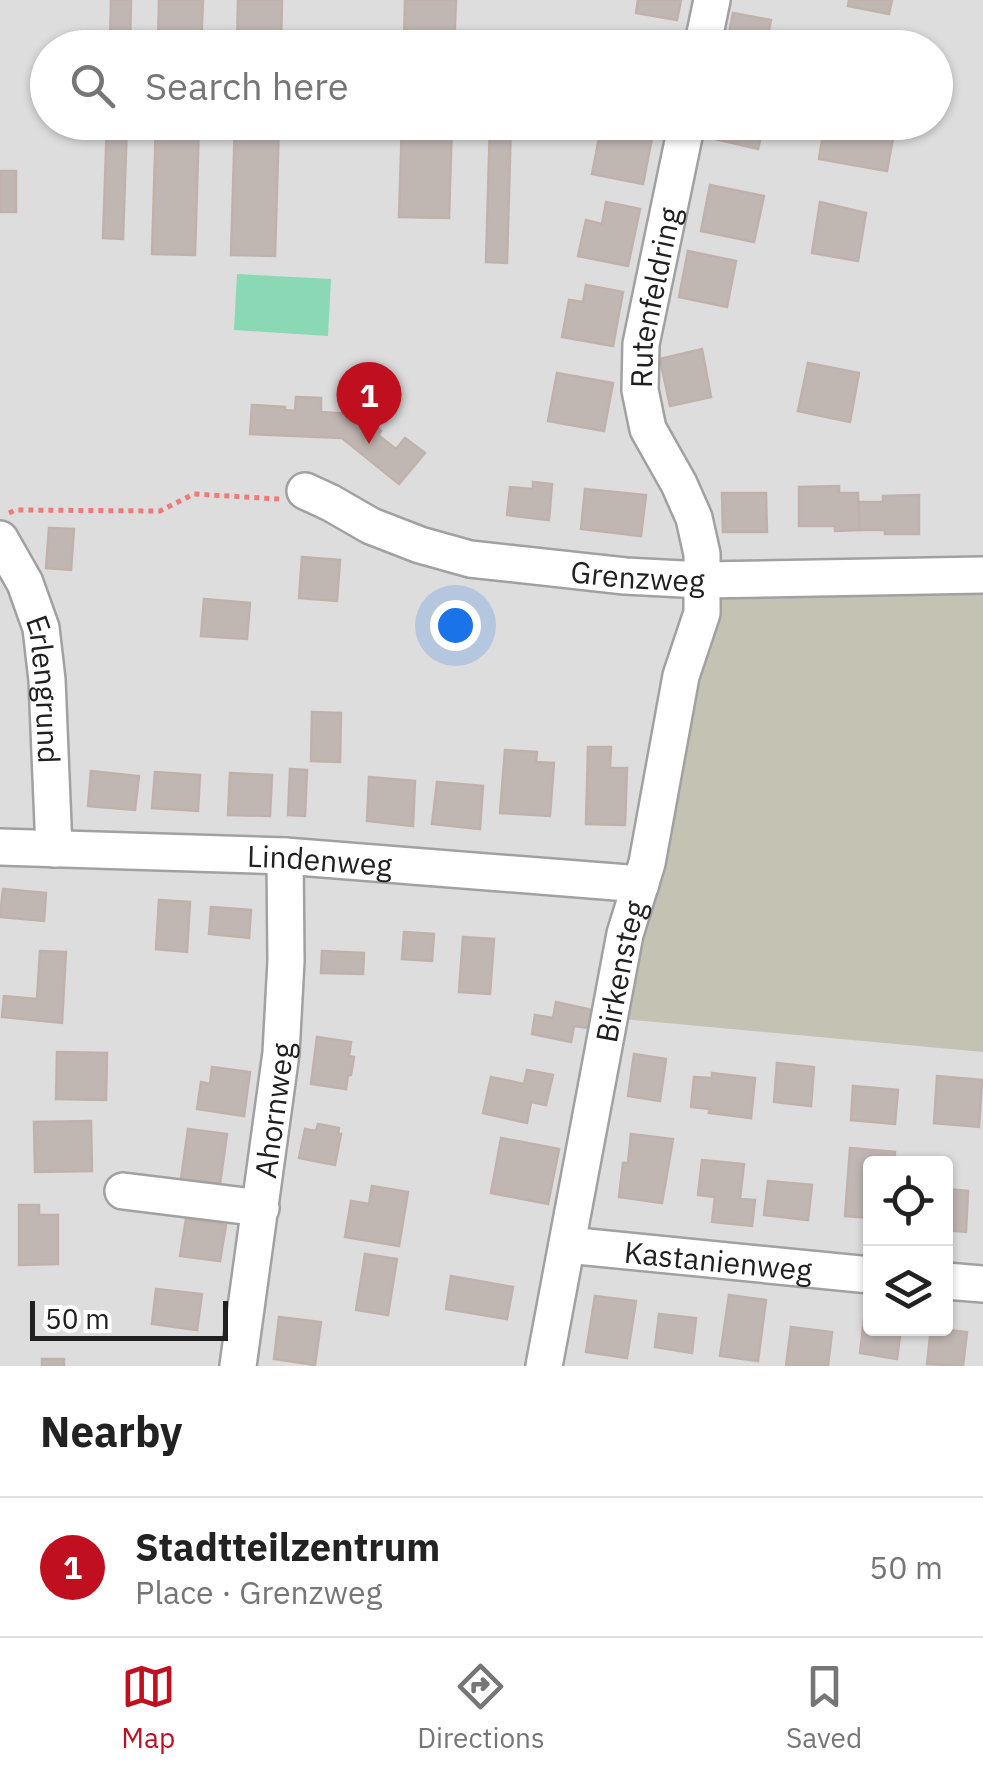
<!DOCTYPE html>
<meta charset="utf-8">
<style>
body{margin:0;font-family:"IBM Plex Sans",sans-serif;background:#f6f6f6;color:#222}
.controls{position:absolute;right:30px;bottom:30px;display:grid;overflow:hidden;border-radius:10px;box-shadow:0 2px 8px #0004}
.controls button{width:90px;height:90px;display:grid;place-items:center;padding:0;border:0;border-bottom:2px solid #e0e0e0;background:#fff;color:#222;font:50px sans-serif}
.scale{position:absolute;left:30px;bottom:25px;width:198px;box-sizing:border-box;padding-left:10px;border:5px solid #202020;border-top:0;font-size:28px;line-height:35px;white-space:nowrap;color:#202020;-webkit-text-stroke:8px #fff;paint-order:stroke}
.you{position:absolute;left:455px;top:625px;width:35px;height:35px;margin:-25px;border:8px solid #fff;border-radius:50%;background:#1a73e8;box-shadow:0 0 0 15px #1a73e833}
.badge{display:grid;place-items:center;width:65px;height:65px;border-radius:50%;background:#c00f1e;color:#fff;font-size:32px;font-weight:700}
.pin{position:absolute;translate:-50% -82px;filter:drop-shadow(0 2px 5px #0008)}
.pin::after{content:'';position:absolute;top:52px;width:35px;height:30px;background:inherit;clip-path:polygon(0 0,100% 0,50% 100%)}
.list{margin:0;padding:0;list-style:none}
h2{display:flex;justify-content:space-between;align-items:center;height:130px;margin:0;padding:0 40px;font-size:42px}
h2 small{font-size:32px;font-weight:400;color:#767676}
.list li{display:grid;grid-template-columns:65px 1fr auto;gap:30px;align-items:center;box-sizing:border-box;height:140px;padding:0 40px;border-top:2px solid #e0e0e0}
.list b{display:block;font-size:38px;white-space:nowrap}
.list p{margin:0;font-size:32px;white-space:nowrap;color:#767676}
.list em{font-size:32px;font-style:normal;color:#767676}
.icon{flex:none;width:55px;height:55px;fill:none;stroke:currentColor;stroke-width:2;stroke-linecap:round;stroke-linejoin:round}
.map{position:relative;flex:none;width:983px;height:1366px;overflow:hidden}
.search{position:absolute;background:#fff;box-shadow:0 2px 8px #0004;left:30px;right:30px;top:30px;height:110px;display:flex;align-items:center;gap:25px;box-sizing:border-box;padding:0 35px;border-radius:55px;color:#767676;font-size:38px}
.sheet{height:270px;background:#fff}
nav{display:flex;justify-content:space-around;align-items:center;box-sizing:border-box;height:140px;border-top:2px solid #e0e0e0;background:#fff;font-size:28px;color:#767676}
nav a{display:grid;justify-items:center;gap:5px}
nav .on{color:#c00f1e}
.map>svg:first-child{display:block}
.residential{fill:#ddd;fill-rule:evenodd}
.construction{fill:#c3c2b3}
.pitch{fill:#8bd8b4}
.building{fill:#c0b7b3;stroke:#c0b2aa;stroke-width:2.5}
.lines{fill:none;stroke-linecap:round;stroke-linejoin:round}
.minor-casing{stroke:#a1a1a1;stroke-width:40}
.path{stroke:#f07a77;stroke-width:5;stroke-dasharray:5 5;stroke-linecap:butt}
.minor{stroke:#fff;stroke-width:35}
.labels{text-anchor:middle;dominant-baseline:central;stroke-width:8;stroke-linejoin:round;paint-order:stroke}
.street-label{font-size:30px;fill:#202020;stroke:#fff}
</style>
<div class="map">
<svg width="983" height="1366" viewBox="0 0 983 1366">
<rect width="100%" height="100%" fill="#efece7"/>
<!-- residential -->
<path class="residential" d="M0 0H983V1366H0ZM48 48H936V122H48ZM870 1164H946V1328H870Z"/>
<!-- construction -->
<polygon class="construction" points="983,586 983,1052 623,1019 691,691 716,606 723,594"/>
<!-- pitch -->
<polygon class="pitch" points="237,274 331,279 328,336 234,330"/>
<!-- building -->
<g class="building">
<polygon points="111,0 131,0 130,48 110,48"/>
<polygon points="159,0 203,0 201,48 158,48"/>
<polygon points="238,0 282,0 281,48 237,48"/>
<polygon points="405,0 456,0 454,48 404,48"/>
<polygon points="638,0 681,0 677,20 636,13"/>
<polygon points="849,0 892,0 889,14 848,6"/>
<polygon points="733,13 771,20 768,35 786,39 784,48 726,48"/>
<polygon points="107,122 127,122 123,239 103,238"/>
<polygon points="156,122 199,122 195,255 152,254"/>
<polygon points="235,122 279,122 275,256 231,255"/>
<polygon points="402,122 452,122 449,218 399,217"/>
<polygon points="490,122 511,122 507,263 486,262"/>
<polygon points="714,122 764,122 758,149 711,138"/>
<polygon points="825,122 866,122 864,133 893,138 887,171 819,159"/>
<polygon points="601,128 652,138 643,184 592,174"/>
<rect x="0" y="171" width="16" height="41"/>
<polygon points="710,185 764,196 754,242 701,231"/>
<polygon points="606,202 640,209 628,266 578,256 586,220 602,224"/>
<polygon points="820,202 866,213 858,261 812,253"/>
<polygon points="688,251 736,261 727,307 679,297"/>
<polygon points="586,285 623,292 613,346 562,337 569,300 583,302"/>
<polygon points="702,349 711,397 670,406 660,359"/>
<polygon points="808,363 859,373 850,422 798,411"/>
<polygon points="557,373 613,383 604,431 548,421"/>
<polygon points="296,397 321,398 321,412 352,414 358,419 362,415 381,431 378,435 396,449 405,438 425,453 399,484 342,438 250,434 252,405 285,407 285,410 295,411"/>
<polygon points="533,482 552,484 549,520 507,515 510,487 533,489"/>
<polygon points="839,486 839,493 858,493 859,530 835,531 835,526 799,526 799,487"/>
<polygon points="585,489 646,495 641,536 581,529"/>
<polygon points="722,493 766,493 767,532 723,532"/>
<polygon points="919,495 919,534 885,534 885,530 859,530 859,502 883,502 883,496"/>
<polygon points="49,528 74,529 71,570 46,568"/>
<polygon points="302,557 340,560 337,601 299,598"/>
<polygon points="204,599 250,603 247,639 201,636"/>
<polygon points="312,712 341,713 340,762 311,761"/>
<polygon points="588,747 611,747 610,768 627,768 625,825 586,824"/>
<polygon points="505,750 537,752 536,762 554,763 550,816 500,813"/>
<polygon points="290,769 307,770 305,816 288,815"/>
<polygon points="91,771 139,776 135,810 88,806"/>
<polygon points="155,772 200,775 198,811 152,808"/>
<polygon points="230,773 272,775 270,816 228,815"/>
<polygon points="369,777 415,781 413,826 367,821"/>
<polygon points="437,782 483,786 480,829 432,824"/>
<polygon points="3,889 46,893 44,921 0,917"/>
<polygon points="159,900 190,902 187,952 156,949"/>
<polygon points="211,907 251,910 249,938 209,934"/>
<polygon points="404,932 434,934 432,961 402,959"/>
<polygon points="463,937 494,939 490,994 459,992"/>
<polygon points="40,951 66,952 62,1023 2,1017 4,996 37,999"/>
<polygon points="322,951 364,953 363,974 321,973"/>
<polygon points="556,1002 592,1010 589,1028 574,1026 571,1042 532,1034 535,1015 553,1018"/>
<polygon points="317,1037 351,1042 349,1056 354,1057 351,1075 348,1075 346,1089 311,1084"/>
<polygon points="57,1052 107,1053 106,1100 56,1099"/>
<polygon points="634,1054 666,1059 660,1101 628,1096"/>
<polygon points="777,1063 814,1067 811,1106 774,1102"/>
<polygon points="212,1067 250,1072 244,1116 197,1109 201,1082 210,1084"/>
<polygon points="527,1070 553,1075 546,1105 531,1102 527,1123 483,1113 491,1077 524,1084"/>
<polygon points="712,1073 755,1078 751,1118 709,1113 710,1109 691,1107 694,1077 712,1078"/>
<polygon points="937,1076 982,1080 979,1127 934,1123"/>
<polygon points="853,1086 898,1090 895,1124 851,1120"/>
<polygon points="91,1121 92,1171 35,1172 34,1122"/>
<polygon points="318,1124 339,1128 338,1134 341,1134 335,1165 299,1158 305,1129 316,1131"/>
<polygon points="188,1129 227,1134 219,1191 180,1186"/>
<polygon points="631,1134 673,1139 662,1203 619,1197 623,1163 628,1163"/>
<polygon points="501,1138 559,1149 548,1204 491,1193"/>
<polygon points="850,1148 895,1152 894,1164 870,1164 870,1218 845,1216"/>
<polygon points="702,1160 744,1164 740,1199 755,1200 752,1226 712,1222 715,1197 698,1195"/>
<polygon points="768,1181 812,1185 808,1220 764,1215"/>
<polygon points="372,1186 408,1192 399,1246 345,1237 351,1201 369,1204"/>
<polygon points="946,1189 968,1191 966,1232 946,1230"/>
<polygon points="19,1205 39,1205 39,1215 58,1215 58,1264 19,1265"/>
<polygon points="186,1219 226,1225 220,1261 180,1256"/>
<polygon points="365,1254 397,1259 388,1315 356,1310"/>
<polygon points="451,1276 513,1287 507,1319 446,1309"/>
<polygon points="156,1289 202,1294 197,1330 152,1324"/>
<polygon points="729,1295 766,1300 758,1361 720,1356"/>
<polygon points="595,1296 636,1301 627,1358 586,1352"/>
<polygon points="659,1314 696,1318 692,1353 655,1347"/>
<polygon points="279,1317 321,1322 315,1365 274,1359"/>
<polygon points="864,1319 870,1319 870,1328 901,1328 897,1359 860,1353"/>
<polygon points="791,1327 832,1332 828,1366 786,1366"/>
<polygon points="931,1328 967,1332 963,1366 927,1364"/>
<rect x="42" y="1359" width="22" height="7"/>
</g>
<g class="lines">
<defs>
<g id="minor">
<polyline points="702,48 712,0"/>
<path id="s1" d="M305 491 331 503 371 526 420 545 470 559 625 576 702 580 983 575"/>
<path id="s2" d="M0 539 25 583 41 628 47 680 54 849"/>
<path id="s3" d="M0 847 285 856 641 884"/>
<polyline points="123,1191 261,1208"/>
<path id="s4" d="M567 1245 870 1275"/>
<polyline points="946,1281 983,1284"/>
<path id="s5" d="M238 1366 281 1053 286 961 285 856"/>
<path id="s6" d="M544 1366 625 934 647 863 681 676 702 613V554L694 518 679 484 648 429 640 390 641 344 687 122"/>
</g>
</defs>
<!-- minor casing -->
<use href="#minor" class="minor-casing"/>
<!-- path -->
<polyline class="path" points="9,513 16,510 160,511 194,494 279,499"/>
<!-- minor -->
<use href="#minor" class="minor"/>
</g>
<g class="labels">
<!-- street labels -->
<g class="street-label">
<text stroke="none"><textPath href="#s6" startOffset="1100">Rutenfeldring</textPath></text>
<text stroke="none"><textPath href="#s1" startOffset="348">Grenzweg</textPath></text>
<text stroke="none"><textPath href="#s2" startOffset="160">Erlengrund</textPath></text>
<text stroke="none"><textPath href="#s3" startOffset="320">Lindenweg</textPath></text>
<text stroke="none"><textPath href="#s6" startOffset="402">Birkensteg</textPath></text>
<text stroke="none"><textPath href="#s5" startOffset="258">Ahornweg</textPath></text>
<text stroke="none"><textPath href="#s4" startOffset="152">Kastanienweg</textPath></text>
</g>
</g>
</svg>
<div class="controls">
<button><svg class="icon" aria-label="locate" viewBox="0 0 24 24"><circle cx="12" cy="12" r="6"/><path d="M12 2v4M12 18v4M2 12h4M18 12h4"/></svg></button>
<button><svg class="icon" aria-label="layers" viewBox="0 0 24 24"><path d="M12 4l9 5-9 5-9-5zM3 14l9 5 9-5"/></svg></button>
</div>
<div class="scale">50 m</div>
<div class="you"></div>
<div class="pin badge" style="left:369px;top:444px">1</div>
<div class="search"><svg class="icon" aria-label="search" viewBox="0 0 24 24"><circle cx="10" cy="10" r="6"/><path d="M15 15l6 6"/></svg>Search here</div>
</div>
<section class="sheet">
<h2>Nearby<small></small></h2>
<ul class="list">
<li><span class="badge">1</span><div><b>Stadtteilzentrum</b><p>Place · Grenzweg</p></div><em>50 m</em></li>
</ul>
</section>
<nav>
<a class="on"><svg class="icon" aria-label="map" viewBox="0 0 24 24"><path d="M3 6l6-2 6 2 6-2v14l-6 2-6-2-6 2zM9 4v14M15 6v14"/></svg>Map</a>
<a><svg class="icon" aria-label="directions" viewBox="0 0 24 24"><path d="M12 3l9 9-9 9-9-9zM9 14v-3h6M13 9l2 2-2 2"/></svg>Directions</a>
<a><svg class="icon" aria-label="saved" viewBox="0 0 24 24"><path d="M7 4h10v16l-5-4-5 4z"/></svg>Saved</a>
</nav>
